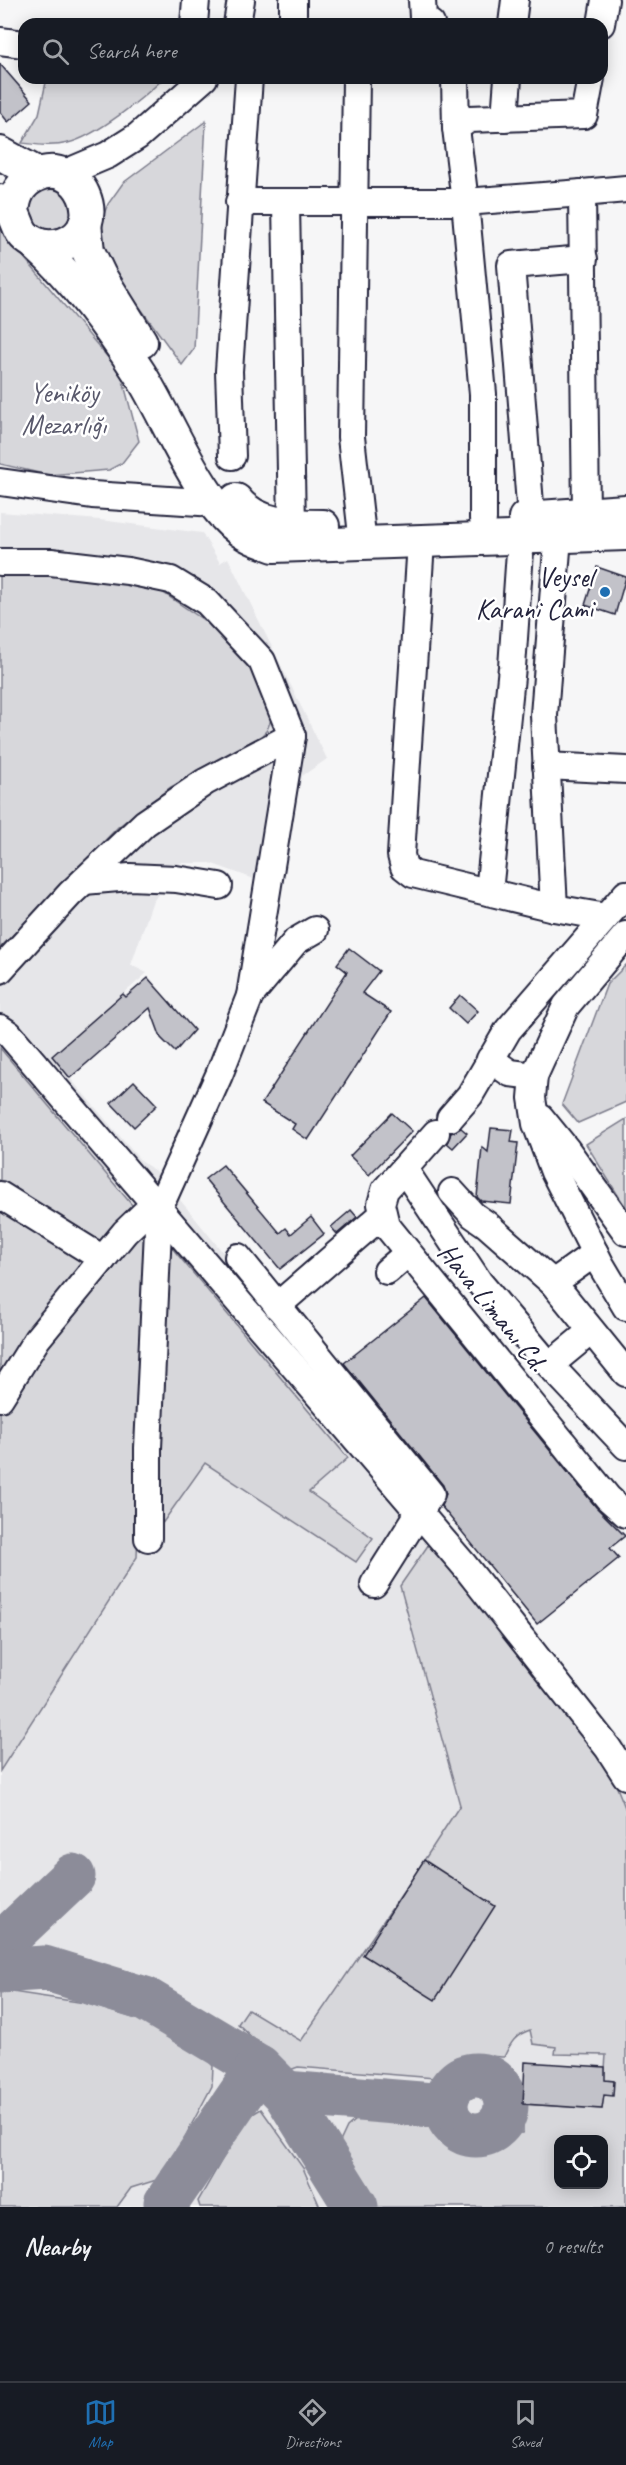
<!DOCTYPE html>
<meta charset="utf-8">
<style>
body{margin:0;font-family:Caveat,sans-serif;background:#242831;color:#f1f3f6}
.controls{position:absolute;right:18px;bottom:18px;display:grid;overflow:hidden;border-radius:12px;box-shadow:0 3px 15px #0003}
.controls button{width:54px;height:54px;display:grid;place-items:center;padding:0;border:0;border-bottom:2px solid #363941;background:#171b24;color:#f1f3f6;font:30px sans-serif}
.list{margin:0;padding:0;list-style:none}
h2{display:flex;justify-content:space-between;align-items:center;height:78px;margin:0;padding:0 24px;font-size:26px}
h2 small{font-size:20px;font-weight:400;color:#9ea1a6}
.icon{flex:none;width:33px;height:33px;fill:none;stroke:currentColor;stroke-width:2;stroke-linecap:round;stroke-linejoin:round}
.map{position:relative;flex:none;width:626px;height:2207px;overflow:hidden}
.search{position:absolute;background:#171b24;box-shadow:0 3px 15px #0003;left:18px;right:18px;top:18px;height:66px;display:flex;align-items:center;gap:15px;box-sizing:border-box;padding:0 21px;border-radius:18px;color:#9ea1a6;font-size:22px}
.sheet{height:174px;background:#171b24}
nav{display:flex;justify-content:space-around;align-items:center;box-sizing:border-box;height:84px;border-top:2px solid #363941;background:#171b24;font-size:16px;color:#9ea1a6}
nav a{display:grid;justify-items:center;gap:3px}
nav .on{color:#1f6fb2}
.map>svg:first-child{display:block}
.built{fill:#e6e6e9;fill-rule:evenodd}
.green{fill:#d7d7db;stroke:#7c7c8b;stroke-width:1.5;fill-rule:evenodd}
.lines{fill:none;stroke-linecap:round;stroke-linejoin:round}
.taxiway{stroke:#8c8c99;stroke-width:45}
.building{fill:#c2c2c9;stroke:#22223b;stroke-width:1.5}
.minor-casing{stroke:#22223b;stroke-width:30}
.major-casing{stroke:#22223b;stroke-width:36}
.minor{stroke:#fff;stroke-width:26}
.major{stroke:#fff;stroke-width:32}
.poi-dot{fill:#1f6fb2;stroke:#fff;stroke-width:2}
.labels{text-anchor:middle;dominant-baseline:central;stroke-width:5;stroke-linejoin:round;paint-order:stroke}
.park-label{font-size:28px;fill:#58586b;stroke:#fff}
.poi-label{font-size:28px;fill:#22223b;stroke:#fff;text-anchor:end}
.street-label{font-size:28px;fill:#22223b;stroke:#fff}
</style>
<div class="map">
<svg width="626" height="2207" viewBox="0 0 626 2207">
<rect width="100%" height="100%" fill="#f6f6f7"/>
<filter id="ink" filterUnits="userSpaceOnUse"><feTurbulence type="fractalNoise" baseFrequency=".0167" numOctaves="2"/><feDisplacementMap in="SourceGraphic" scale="12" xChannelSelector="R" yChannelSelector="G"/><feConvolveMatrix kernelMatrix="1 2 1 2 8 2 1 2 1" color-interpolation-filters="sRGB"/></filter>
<g filter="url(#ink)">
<!-- built -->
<path class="built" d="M0 512 100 520 202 533 220 563 228 558 327 759 302 776 276 887 210 863H180L152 903 131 965 147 973 52 1057 141 1161 158 1173 626 1745V2207H0ZM558 2140H604V2184H558Z"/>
<!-- green -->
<g class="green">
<path d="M47 78H164C143 98 97 136 68 143 53 147 38 145 22 143L39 114Z"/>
<polygon points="206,121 194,349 182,365 106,261 100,223 108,204 123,183"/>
<path d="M51 181 76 200 69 223C43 237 29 229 27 200Z"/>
<polygon points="0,229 121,373 139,441 122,463 109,470 48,475 0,464"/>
<polygon points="0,571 53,571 150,584 208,623 254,667 274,712 267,730 250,748 171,787 118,827 0,948"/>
<polygon points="626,965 626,1102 578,1123 562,1104 607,984"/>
<polygon points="0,1048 148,1224 137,1557 0,1771"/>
<polygon points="626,1119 626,1208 586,1144"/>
<polygon points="167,1242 348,1458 309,1492 373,1538 356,1562 205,1463 159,1528"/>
<path d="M431 1541 574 1721 612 1775 626 1810V2207H373L353 2162 340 2142 347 2127 355 2120 432 2123C446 2140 463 2151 486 2144 500 2139 508 2132 523 2133V2104L602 2109 606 2055 555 2054 556 2047 533 2044 530 2030C515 2035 511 2042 504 2057 474 2055 454 2052 435 2078L298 2067 287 2071 238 2024 248 2009 301 2041 408 1885 460 1805 400 1586ZM558 2140H604V2184H558Z"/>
<polygon points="6,1991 85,2003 140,2020 201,2053 213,2066 212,2086 163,2178 131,2188 117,2207 0,2207 0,1992"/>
<polygon points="261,2109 303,2168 320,2207 200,2207 198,2201 246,2118"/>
</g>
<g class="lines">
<!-- taxiway -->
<g class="taxiway">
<polyline points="0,1945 73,1876"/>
<polyline points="0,1971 44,1968 145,1999 259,2067 285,2093 356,2207"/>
<circle cx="476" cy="2105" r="30"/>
<polyline points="285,2093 445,2106"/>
<polyline points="166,2203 259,2067"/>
</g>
</g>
<!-- building -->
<g class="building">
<polygon points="0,64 32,101 8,122 0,112"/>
<polygon points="597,567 626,577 615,615 585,605"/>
<polygon points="349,948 379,971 362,993 391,1012 308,1140 292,1129 295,1124 262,1103 347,972 337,964"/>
<polygon points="148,978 194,1030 175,1052 161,1038 150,1008 70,1078 52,1056 123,994 126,997"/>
<polygon points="460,995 478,1011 466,1024 449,1008"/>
<polygon points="134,1081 157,1105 134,1127 111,1103"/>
<polygon points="392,1113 412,1131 369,1175 350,1156"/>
<polygon points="461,1128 467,1133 453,1148 447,1143 451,1133"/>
<polygon points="491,1128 513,1130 511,1142 518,1143 511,1204 481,1201 477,1197 482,1147 488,1152"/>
<polygon points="223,1165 280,1233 286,1228 291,1234 311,1217 324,1234 280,1269 205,1179"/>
<polygon points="351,1210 357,1217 337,1234 331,1227"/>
<polygon points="426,1298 596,1507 625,1536 610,1548 619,1558 537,1624 441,1506 446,1494 443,1485 344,1363"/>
<polygon points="424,1860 495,1906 435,2000 363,1955"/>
<polygon points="525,2062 605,2067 605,2080 614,2081 613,2096 604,2095 602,2109 523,2104"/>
</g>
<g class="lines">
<defs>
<g id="minor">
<polyline points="293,0 293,24"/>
<polyline points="422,0 423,18 431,24"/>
<polyline points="194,24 196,0"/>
<polyline points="237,24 241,0"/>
<polyline points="512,24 515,0"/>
<polyline points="601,24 605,0"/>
<polyline points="0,41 24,44"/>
<polyline points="356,78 351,437 361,526"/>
<polyline points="455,78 456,128"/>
<polyline points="505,118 508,78"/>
<polyline points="63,174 108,155 138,136 204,78"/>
<polyline points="582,193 626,189"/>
<polyline points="239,202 465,202 456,128 469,119 584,115 591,78"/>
<polyline points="286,204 292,526"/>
<polyline points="232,456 229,371 249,78"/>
<polyline points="0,482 92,495 215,503"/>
<polyline points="531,517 511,265 584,259"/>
<polyline points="483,519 483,394 465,202 582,193 586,513"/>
<polyline points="421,542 401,855 404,867 413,874 554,908 606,917"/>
<polyline points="0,562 51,562 128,571 171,580 207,602 262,661 292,736 250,996 219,1075 159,1208 148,1448 148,1538"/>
<polyline points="546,766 626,770"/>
<polyline points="84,881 130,877 176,879 219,886"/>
<polyline points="489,892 512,667 521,537"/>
<polyline points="554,908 544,715 558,537"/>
<polyline points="626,935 566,1006 534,1076 532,1098 536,1124 554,1172 601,1265 626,1307"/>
<polyline points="0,970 70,894 145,823 205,782 292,736"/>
<polyline points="250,996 296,941 315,930"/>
<polyline points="0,1028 9,1034 464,1565 608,1748 626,1776"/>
<polyline points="490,1059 510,1073 534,1076"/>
<polyline points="450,1118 470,1095 508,1030 626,894"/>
<polyline points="541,1118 567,1150 626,1232"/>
<polyline points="436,1133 385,1190 381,1204 386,1225 608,1498 626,1514"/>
<polyline points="404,1169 479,1282 542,1357 626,1446"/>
<polyline points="452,1192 473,1215 486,1224 553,1283 626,1373"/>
<polyline points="0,1195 103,1259"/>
<polyline points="238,1257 431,1494 374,1584"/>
<polyline points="387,1271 408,1253"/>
<polyline points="553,1283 595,1253"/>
<polyline points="277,1306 382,1215"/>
<polyline points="551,1364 591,1331"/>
<polyline points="0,1398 37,1339 125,1232 146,1212 159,1208"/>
</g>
<g id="major">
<polyline points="0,153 38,174"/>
<path d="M0 201C4 204 10 209 13 213 20 225 18 234 33 242 43 248 54 247 64 244 112 226 78 154 35 176 19 184 14 197 13 213"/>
<polyline points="85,224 88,251 100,276 141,342"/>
<path d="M34 243C76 281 109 326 140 374 168 418 199 501 241 531 251 538 262 542 274 546L626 534"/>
<path d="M236 500C256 526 293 526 323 526"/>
<polyline points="525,518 626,511"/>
</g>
</defs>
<!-- minor casing -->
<use href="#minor" class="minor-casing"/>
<!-- major casing -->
<use href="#major" class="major-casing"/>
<!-- minor -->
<use href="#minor" class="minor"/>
<!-- major -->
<use href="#major" class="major"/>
</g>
</g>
<!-- markers -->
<circle class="poi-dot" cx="605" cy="592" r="6"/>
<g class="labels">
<!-- park labels -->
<g class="park-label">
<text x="64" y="392">Yeniköy<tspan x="64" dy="32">Mezarlığı</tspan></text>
</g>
<!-- poi labels -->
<g class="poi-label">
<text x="593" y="576">Veysel<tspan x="593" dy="32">Karani Cami</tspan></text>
</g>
<!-- street labels -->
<g class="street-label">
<text transform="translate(493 1307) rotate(51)">Hava Limanı Cd.</text>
</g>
</g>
</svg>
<div class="controls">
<button><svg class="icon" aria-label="locate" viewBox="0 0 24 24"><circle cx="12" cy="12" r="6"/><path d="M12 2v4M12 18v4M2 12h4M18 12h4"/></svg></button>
</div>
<div class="search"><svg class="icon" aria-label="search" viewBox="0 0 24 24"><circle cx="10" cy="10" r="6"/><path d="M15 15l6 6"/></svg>Search here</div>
</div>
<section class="sheet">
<h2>Nearby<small>0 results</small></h2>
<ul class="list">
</ul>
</section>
<nav>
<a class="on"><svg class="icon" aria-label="map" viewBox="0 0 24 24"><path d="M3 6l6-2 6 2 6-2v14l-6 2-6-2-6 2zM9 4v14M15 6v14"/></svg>Map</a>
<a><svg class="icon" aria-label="directions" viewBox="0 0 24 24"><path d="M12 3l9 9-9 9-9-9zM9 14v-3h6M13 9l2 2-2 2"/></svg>Directions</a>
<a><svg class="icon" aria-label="saved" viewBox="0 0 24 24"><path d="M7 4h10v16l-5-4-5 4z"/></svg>Saved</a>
</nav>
